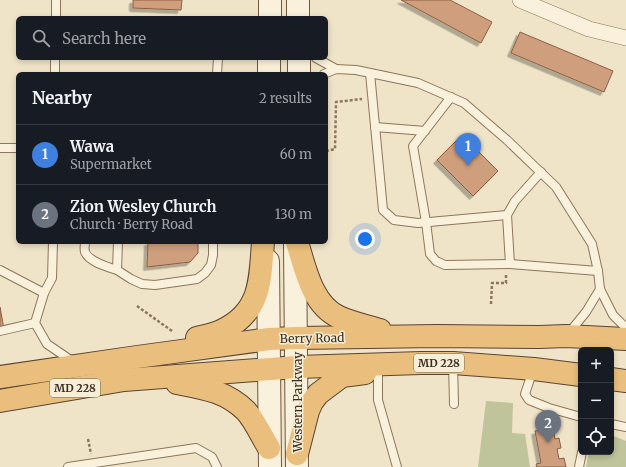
<!DOCTYPE html>
<meta charset="utf-8">
<style>
body{margin:0;font-family:Merriweather,serif;background:#242831;color:#f1f3f6}
.controls{position:absolute;right:12px;bottom:12px;display:grid;overflow:hidden;border-radius:6px;box-shadow:0 2px 6px #0003}
.controls button{width:36px;height:36px;display:grid;place-items:center;padding:0;border:0;border-bottom:1px solid #363941;background:#171b24;color:#f1f3f6;font:20px sans-serif}
.you{position:absolute;left:365px;top:239px;width:14px;height:14px;margin:-10px;border:3px solid #fff;border-radius:50%;background:#1a73e8;box-shadow:0 0 0 6px #1a73e833}
.badge{display:grid;place-items:center;width:26px;height:26px;border-radius:50%;background:#cc999b;color:#fff;font-size:13px;font-weight:700}
.pin{position:absolute;translate:-50% -33px;filter:drop-shadow(0 1px 2px #0008)}
.pin::after{content:'';position:absolute;top:21px;width:14px;height:12px;background:inherit;clip-path:polygon(0 0,100% 0,50% 100%)}
.list{margin:0;padding:0;list-style:none}
h2{display:flex;justify-content:space-between;align-items:center;height:52px;margin:0;padding:0 16px;font-size:17px}
h2 small{font-size:13px;font-weight:400;color:#9ea1a6}
.list li{display:grid;grid-template-columns:26px 1fr auto;gap:12px;align-items:center;box-sizing:border-box;height:60px;padding:0 16px;border-top:1px solid #363941}
.list b{display:block;font-size:15px;white-space:nowrap}
.list p{margin:0;font-size:13px;white-space:nowrap;color:#9ea1a6}
.list em{font-size:13px;font-style:normal;color:#9ea1a6}
.icon{flex:none;width:22px;height:22px;fill:none;stroke:currentColor;stroke-width:2;stroke-linecap:round;stroke-linejoin:round}
.map{position:relative;flex:none;width:626px;height:467px;overflow:hidden}
.search{position:absolute;background:#171b24;box-shadow:0 2px 6px #0003;left:16px;top:16px;width:312px;height:44px;display:flex;align-items:center;gap:10px;box-sizing:border-box;padding:0 14px;border-radius:6px;color:#9ea1a6;font-size:15px}
.panel{position:absolute;background:#171b24;box-shadow:0 2px 6px #0003;left:16px;top:72px;width:312px;height:172px;border-radius:6px}
.map>svg:first-child{display:block}
.cemetery{fill:#bfc49a}
.building{fill:#cf9f7d;stroke:#8d5f41;filter:url(#shadow)}
.lines{fill:none;stroke-linecap:round;stroke-linejoin:round}
.service-casing{stroke:#8d765c;stroke-width:10}
.minor-casing{stroke:#8d765c;stroke-width:16}
.secondary-casing{stroke:#6f573f;stroke-width:24}
.trunk-casing{stroke:#5b4430;stroke-width:24}
.path{stroke:#8d765c;stroke-width:2.5;stroke-dasharray:3 2;stroke-linecap:butt}
.service{stroke:#faf1dc;stroke-width:8}
.minor{stroke:#faf1dc;stroke-width:15}
.secondary{stroke:#faf1dc;stroke-width:22}
.trunk{stroke:#eabe7c;stroke-width:22}
.labels{text-anchor:middle;dominant-baseline:central;stroke-width:3;stroke-linejoin:round;paint-order:stroke}
.shield{fill:#f7eed8;stroke:#756857;stroke-width:1}
.shield-label{font-size:11px;font-weight:bold;fill:#3d2e20}
.street-label{font-size:12px;fill:#3d2e20;stroke:#f7eed8}
</style>
<div class="map">
<svg width="626" height="467" viewBox="0 0 626 467">
<defs>
<filter id="shadow"><feDropShadow dx="-3.5" dy="3.5" stdDeviation="0" flood-color="#0004"/></filter>
</defs>
<rect width="100%" height="100%" fill="#f0e4c8"/>
<!-- cemetery -->
<g class="cemetery">
<polygon points="486,401 513,403 512,433 525,434 530,467 478,467"/>
<polygon points="611,435 626,441 626,467 586,467 589,452 611,452"/>
</g>
<!-- building -->
<g class="building">
<polygon points="133,0 182,0 181,10 133,8"/>
<polygon points="401,0 450,0 492,22 481,43"/>
<polygon points="520,32 613,71 604,92 511,53"/>
<polygon points="462,135 498,171 473,196 437,160"/>
<polygon points="148,242 198,242 198,253 190,262 147,267"/>
<polygon points="0,307 4,329 0,330"/>
<polygon points="553,428 555,439 559,438 561,448 557,449 559,459 564,458 566,467 537,467 536,464 541,463 535,431"/>
</g>
<g class="lines">
<defs>
<g id="service">
<polyline points="56,18 56,0"/>
<polyline points="316,58 336,69"/>
<polyline points="370,73 383,210 394,220 418,223 507,215"/>
<polyline points="55,74 55,58"/>
<polyline points="217,74 218,58"/>
<polyline points="324,74 336,69 356,70 418,83 464,103 507,140 556,187 592,244 598,271 600,289 613,315 626,328"/>
<polyline points="451,97 413,146 426,222 430,254 436,261 445,265 510,264 598,271"/>
<polyline points="375,127 425,131"/>
<polyline points="0,148 18,148"/>
<polyline points="53,242 52,278 44,293 35,323 47,344 69,359 74,361"/>
<path d="M85 242C85 245 84 249 85 252 89 262 108 267 117 270"/>
<polyline points="118,242 117,270 131,279 142,284 155,285 197,279 205,273 211,265 213,255 213,242"/>
<polyline points="510,264 507,215 515,201 541,172"/>
<polyline points="0,270 44,293"/>
<polyline points="0,331 35,323"/>
<polyline points="568,334 586,312 600,289"/>
<polyline points="453,364 454,404"/>
<polyline points="533,370 525,394 529,400 549,408 581,417"/>
<polyline points="378,371 378,400 397,467"/>
<polyline points="611,424 626,427"/>
<polyline points="68,467 196,448 212,457 217,467"/>
<polyline points="579,467 582,452"/>
</g>
<polyline id="minor" points="520,0 589,29 626,38"/>
<g id="secondary">
<polyline points="298,0 298,18"/>
<polyline points="270,18 270,0"/>
<polyline points="269,74 269,58"/>
<polyline points="299,74 299,58"/>
<polyline points="295,245 297,467"/>
<polyline points="268,261 270,467"/>
</g>
<g id="trunk">
<path d="M297 242C305 268 312 305 339 317 352 323 367 326 380 330"/>
<path d="M197 338C205 336 215 334 223 330 262 311 260 279 263 242"/>
<polyline points="0,377 137,357 269,339 297,338 437,336 539,337 566,336 626,339"/>
<polyline points="611,379 626,381"/>
<path d="M177 383C203 388 226 391 246 411 255 421 262 437 269 448"/>
<polyline points="0,401 124,380 297,367 421,363 453,363 534,369 581,375"/>
<polyline points="297,454 308,411 312,402 318,394 342,376 365,373"/>
</g>
</defs>
<!-- service casing -->
<use href="#service" class="service-casing"/>
<!-- minor casing -->
<use href="#minor" class="minor-casing"/>
<!-- secondary casing -->
<use href="#secondary" class="secondary-casing"/>
<!-- trunk casing -->
<use href="#trunk" class="trunk-casing"/>
<!-- path -->
<g class="path">
<polyline points="326,151 335,149 336,102 362,99"/>
<polyline points="491,304 492,283 506,283 506,274"/>
<polyline points="137,306 172,331"/>
<polyline points="88,439 91,454"/>
</g>
<!-- service -->
<use href="#service" class="service"/>
<!-- minor -->
<use href="#minor" class="minor"/>
<!-- secondary -->
<use href="#secondary" class="secondary"/>
<!-- trunk -->
<use href="#trunk" class="trunk"/>
</g>
<g class="labels">
<!-- shield labels -->
<g class="shield">
<rect x="414" y="354" width="50" height="18" rx="3"/>
<rect x="50" y="379" width="50" height="18" rx="3"/>
</g>
<g class="shield-label">
<text x="439" y="363">MD 228</text>
<text x="75" y="388">MD 228</text>
</g>
<!-- street labels -->
<g class="street-label">
<text transform="translate(312 338) rotate(-1)">Berry Road</text>
<text transform="translate(297 402) rotate(-90)">Western Parkway</text>
</g>
</g>
</svg>
<div class="controls">
<button>+</button>
<button>−</button>
<button><svg class="icon" aria-label="locate" viewBox="0 0 24 24"><circle cx="12" cy="12" r="6"/><path d="M12 2v4M12 18v4M2 12h4M18 12h4"/></svg></button>
</div>
<div class="you"></div>
<div class="pin badge" style="left:468px;top:166px;background:#3f7fe0">1</div>
<div class="pin badge" style="left:548px;top:443px;background:#6b7280">2</div>
<div class="search"><svg class="icon" aria-label="search" viewBox="0 0 24 24"><circle cx="10" cy="10" r="6"/><path d="M15 15l6 6"/></svg>Search here</div>
<section class="panel">
<h2>Nearby<small>2 results</small></h2>
<ul class="list">
<li><span class="badge" style="background:#3f7fe0">1</span><div><b>Wawa</b><p>Supermarket</p></div><em>60 m</em></li>
<li><span class="badge" style="background:#6b7280">2</span><div><b>Zion Wesley Church</b><p>Church · Berry Road</p></div><em>130 m</em></li>
</ul>
</section>
</div>
